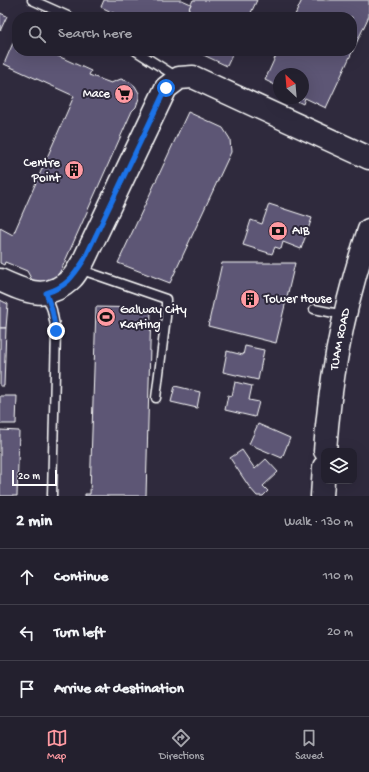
<!DOCTYPE html>
<meta charset="utf-8">
<style>
body{margin:0;font-family:"Gochi Hand",sans-serif;background:#2b2836;color:#f1f3f6}
.controls{position:absolute;right:12px;bottom:12px;display:grid;overflow:hidden;border-radius:8px;box-shadow:0 4px 16px #0002}
.controls button{width:36px;height:36px;display:grid;place-items:center;padding:0;border:0;border-bottom:1px solid #403e4a;background:#23202e;color:#f1f3f6;font:20px sans-serif}
.compass{position:absolute;left:273px;top:68px;width:36px;height:36px;border-radius:50%;background:#23202e;box-shadow:0 4px 16px #0002;rotate:334deg}
.scale{position:absolute;left:12px;bottom:10px;width:45px;box-sizing:border-box;padding-left:4px;border:2px solid #fff;border-top:0;font-size:11px;line-height:14px;white-space:nowrap;color:#fff;-webkit-text-stroke:3px #2f2a3d;paint-order:stroke}
.stop{position:absolute;width:12px;height:12px;margin:-9px;border:3px solid #1a73e8;border-radius:50%;background:#fff}
.stop.end{background:#1a73e8;border-color:#fff;box-shadow:0 1px 4px #0008}
.list{margin:0;padding:0;list-style:none}
h2{display:flex;justify-content:space-between;align-items:center;height:52px;margin:0;padding:0 16px;font-size:17px}
h2 small{font-size:13px;font-weight:400;color:#a3a3aa}
.list li{display:grid;grid-template-columns:26px 1fr auto;gap:12px;align-items:center;box-sizing:border-box;height:56px;padding:0 16px;border-top:1px solid #403e4a}
.list b{display:block;font-size:15px;white-space:nowrap}
.list em{font-size:13px;font-style:normal;color:#a3a3aa}
.icon{flex:none;width:22px;height:22px;fill:none;stroke:currentColor;stroke-width:2;stroke-linecap:round;stroke-linejoin:round}
.map{position:relative;flex:none;width:369px;height:496px;overflow:hidden}
.search{position:absolute;background:#23202e;box-shadow:0 4px 16px #0002;left:12px;right:12px;top:12px;height:44px;display:flex;align-items:center;gap:10px;box-sizing:border-box;padding:0 14px;border-radius:16px;color:#a3a3aa;font-size:15px}
.sheet{height:220px;background:#23202e}
nav{display:flex;justify-content:space-around;align-items:center;box-sizing:border-box;height:56px;border-top:1px solid #403e4a;background:#23202e;font-size:11px;color:#a3a3aa}
nav a{display:grid;justify-items:center;gap:2px}
nav .on{color:#ff9aa2}
.map>svg:first-child{display:block}
.building{fill:#5d5774;stroke:#fff}
.lines{fill:none;stroke-linecap:round;stroke-linejoin:round}
.lane-casing{stroke:#fff;stroke-width:11}
.secondary-casing{stroke:#fff;stroke-width:25}
.lane{stroke:#2f2a3d;stroke-width:8}
.secondary{stroke:#2f2a3d;stroke-width:22}
.route{stroke:#1a73e8;stroke-width:5}
.labels{text-anchor:middle;dominant-baseline:central;stroke-width:4;stroke-linejoin:round;paint-order:stroke}
.poi-label{font-size:13px;fill:#fff;stroke:#2f2a3d;text-anchor:start}
.street-label{font-size:13px;fill:#fff;stroke:#2f2a3d}
</style>
<div class="map">
<svg width="369" height="496" viewBox="0 0 369 496">
<rect width="100%" height="100%" fill="#2f2a3d"/>
<filter id="ink" filterUnits="userSpaceOnUse"><feTurbulence type="fractalNoise" baseFrequency=".025" numOctaves="2"/><feDisplacementMap in="SourceGraphic" scale="8" xChannelSelector="R" yChannelSelector="G"/><feConvolveMatrix kernelMatrix="1 2 1 2 8 2 1 2 1" color-interpolation-filters="sRGB"/></filter>
<g filter="url(#ink)">
<!-- building -->
<g class="building">
<polygon points="104,0 182,0 191,4 185,17 122,17 101,7"/>
<polygon points="193,0 257,0 249,17 185,17"/>
<polygon points="302,0 369,0 369,16 326,108 305,98 303,104 291,98 303,98 303,74 279,74 279,87 265,80 278,51 352,51 352,17 294,17"/>
<polygon points="0,13 7,16 0,31"/>
<polygon points="16,36 17,37 17,51 47,51 91,71 89,75 111,83 121,79 130,82 135,86 139,93 139,98 136,107 132,111 62,268 55,280 52,283 33,282 27,271 5,262 4,265 0,263 0,228 13,235 74,96 4,64"/>
<polygon points="195,51 234,51 227,66"/>
<polygon points="188,112 223,128 230,139 231,152 170,283 118,263"/>
<polygon points="269,204 312,218 301,249 283,242 281,249 275,247 272,254 243,245 251,220 262,224"/>
<polygon points="222,263 295,263 276,343 208,326"/>
<polygon points="0,300 8,304 6,328 0,328"/>
<polygon points="96,307 151,308 146,496 85,496 85,494 90,494"/>
<polygon points="0,328 6,328 4,386 0,386"/>
<polygon points="245,346 264,350 258,380 223,372 227,351 243,355"/>
<polygon points="235,382 252,386 249,400 259,402 255,417 225,410 228,395 232,396"/>
<polygon points="175,386 200,392 197,408 171,402"/>
<polygon points="0,396 17,396 16,424 0,424"/>
<polygon points="258,424 290,438 282,458 249,444"/>
<polygon points="0,430 19,431 17,496 0,496"/>
<polygon points="242,450 255,469 266,459 278,472 263,486 268,491 263,496 257,496 250,488 230,458"/>
</g>
<g class="lines">
<defs>
<g id="lane">
<polyline points="32,0 70,17"/>
<polyline points="136,51 177,77"/>
<polyline points="79,269 166,299 166,317 156,398"/>
<polyline points="46,294 52,310 56,331 52,496"/>
<polyline points="314,309 344,315"/>
</g>
<g id="secondary">
<path d="M0 280C26 292 48 302 72 278 76 274 80 266 84 260L166 88 179 78 193 77 369 158"/>
<path id="s1" d="M325 451C330 376 345 301 369 230"/>
<polyline points="322,496 324,467"/>
</g>
</defs>
<!-- lane casing -->
<use href="#lane" class="lane-casing"/>
<!-- secondary casing -->
<use href="#secondary" class="secondary-casing"/>
<!-- lane -->
<use href="#lane" class="lane"/>
<!-- secondary -->
<use href="#secondary" class="secondary"/>
</g>
</g>
<g class="lines" filter="url(#ink)">
<!-- route -->
<path class="route" d="M56 331 52 310 46 293C66 287 73 277 84 260L166 88"/>
</g>
<!-- icons -->
<defs>
<symbol id="supermarket-disc" viewBox="-11 -11 22 22"><circle r="9.5" fill="#ff9aa2" stroke="#2f2a3d"/><path d="M-6-5.5h2.5l.6 2H6L4.5 2H-2.5L-4.4-4H-6ZM-1.5 3.2a1.3 1.3 0 1 0 .1 0ZM3 3.2a1.3 1.3 0 1 0 .1 0Z" fill="#111"/></symbol>
<symbol id="building-disc" viewBox="-11 -11 22 22"><circle r="9.5" fill="#ff9aa2" stroke="#2f2a3d"/><path d="M-4-6H4V6H1V3H-1V6H-4ZM-2.5-4.3h1.7v1.8h-1.7ZM.8-4.3h1.7v1.8H.8ZM-2.5-1h1.7V.8h-1.7ZM.8-1h1.7V.8H.8Z" fill="#111"/></symbol>
<symbol id="bank-disc" viewBox="-11 -11 22 22"><circle r="9.5" fill="#ff9aa2" stroke="#2f2a3d"/><path d="M-6-4H6V4H-6ZM0-2.3a2.3 2.3 0 1 0 0 4.6a2.3 2.3 0 1 0 0-4.6Z" fill="#111"/></symbol>
<symbol id="stadium-disc" viewBox="-11 -11 22 22"><circle r="9.5" fill="#ff9aa2" stroke="#2f2a3d"/><path d="M0-5a6.5 5 0 1 0 0 10a6.5 5 0 1 0 0-10ZM-3.5-1.8h7v3.6h-7Z" fill="#111"/></symbol>
</defs>
<g fill-rule="evenodd">
<use href="#supermarket-disc" x="113" y="83" width="22" height="22"/>
<use href="#building-disc" x="63" y="159" width="22" height="22"/>
<use href="#bank-disc" x="267" y="220" width="22" height="22"/>
<use href="#building-disc" x="239" y="288" width="22" height="22"/>
<use href="#stadium-disc" x="95" y="306" width="22" height="22"/>
</g>
<g class="labels">
<!-- poi labels -->
<g class="poi-label">
<text x="110" y="94" text-anchor="end">Mace</text>
<text x="60" y="163" text-anchor="end">Centre<tspan x="60" dy="15">Point</tspan></text>
<text x="292" y="231">AIB</text>
<text x="264" y="299">Tower House</text>
<text x="120" y="310">Galway City<tspan x="120" dy="15">Karting</tspan></text>
</g>
<!-- street labels -->
<g class="street-label">
<text stroke="none"><textPath href="#s1" startOffset="113">TUAM ROAD</textPath></text>
</g>
</g>
</svg>
<div class="controls">
<button><svg class="icon" aria-label="layers" viewBox="0 0 24 24"><path d="M12 4l9 5-9 5-9-5zM3 14l9 5 9-5"/></svg></button>
</div>
<svg class="compass" viewBox="-18 -18 36 36"><path d="M0-13l5 13h-10z" fill="#e53935"/><path d="M0 13l5-13h-10z" fill="#a3a3aa"/></svg>
<div class="scale">20 m</div>
<div class="stop" style="left:166px;top:88px"></div>
<div class="stop end" style="left:56px;top:331px"></div>
<div class="search"><svg class="icon" aria-label="search" viewBox="0 0 24 24"><circle cx="10" cy="10" r="6"/><path d="M15 15l6 6"/></svg>Search here</div>
</div>
<section class="sheet">
<h2>2 min<small>Walk · 130 m</small></h2>
<ul class="list">
<li><svg class="icon" aria-label="ahead" viewBox="0 0 24 24"><path d="M12 20V5M6 11l6-6 6 6"/></svg><div><b>Continue</b></div><em>110 m</em></li>
<li><svg class="icon" aria-label="left" viewBox="0 0 24 24"><path d="M17 20v-9H6M10 6l-5 5 5 5"/></svg><div><b>Turn left</b></div><em>20 m</em></li>
<li><svg class="icon" aria-label="arrive" viewBox="0 0 24 24"><path d="M6 21V4h12l-3 4 3 4H6"/></svg><div><b>Arrive at destination</b></div></li>
</ul>
</section>
<nav>
<a class="on"><svg class="icon" aria-label="map" viewBox="0 0 24 24"><path d="M3 6l6-2 6 2 6-2v14l-6 2-6-2-6 2zM9 4v14M15 6v14"/></svg>Map</a>
<a><svg class="icon" aria-label="directions" viewBox="0 0 24 24"><path d="M12 3l9 9-9 9-9-9zM9 14v-3h6M13 9l2 2-2 2"/></svg>Directions</a>
<a><svg class="icon" aria-label="saved" viewBox="0 0 24 24"><path d="M7 4h10v16l-5-4-5 4z"/></svg>Saved</a>
</nav>
